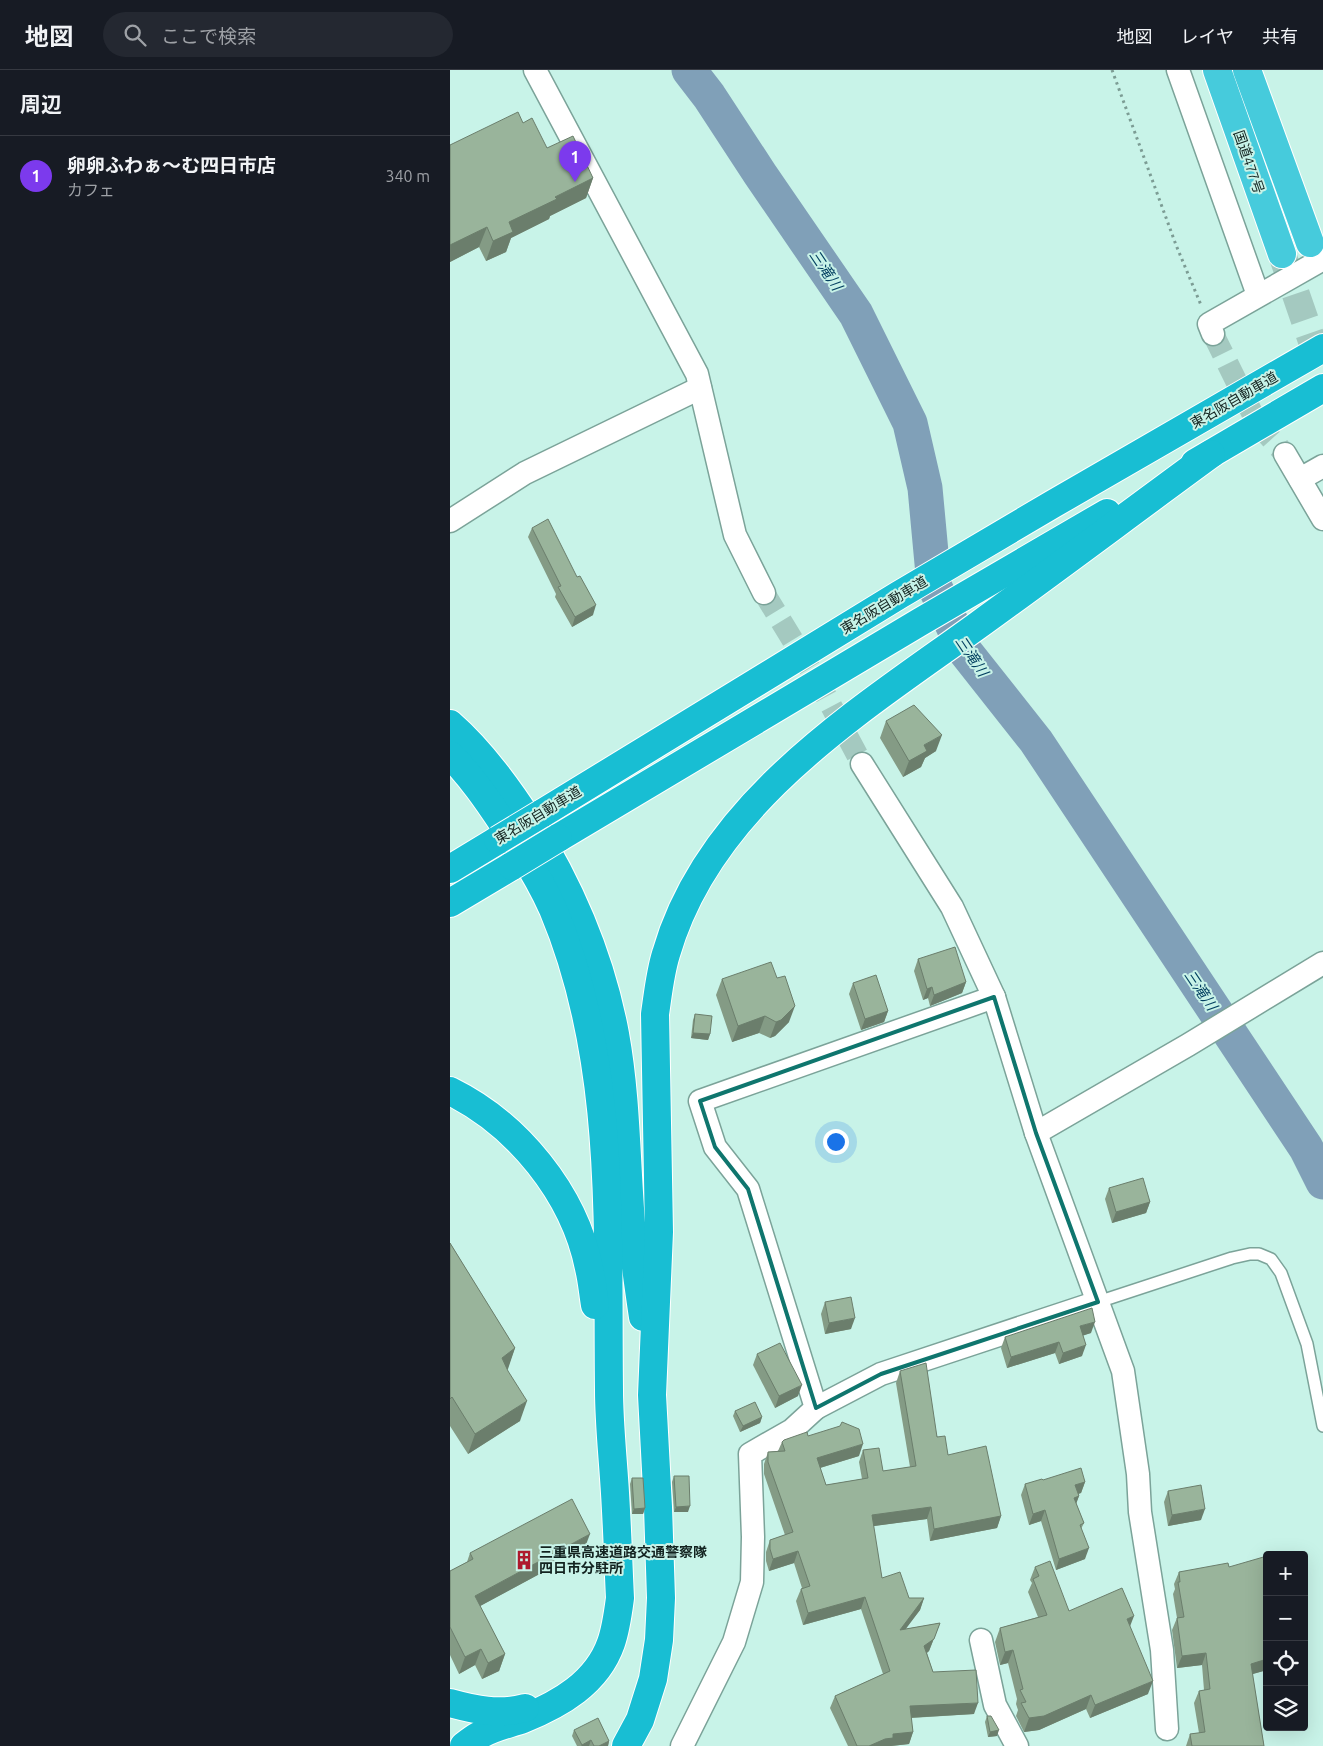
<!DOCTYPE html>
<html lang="ja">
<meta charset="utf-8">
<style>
body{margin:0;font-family:Ubuntu,"Noto Sans JP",sans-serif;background:#242831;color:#f1f3f6}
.controls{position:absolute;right:15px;bottom:15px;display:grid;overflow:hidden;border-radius:5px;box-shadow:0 5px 20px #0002}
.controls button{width:45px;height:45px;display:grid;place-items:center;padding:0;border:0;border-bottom:1px solid #363941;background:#171b24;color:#f1f3f6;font:25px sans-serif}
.you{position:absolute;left:385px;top:1071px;width:18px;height:18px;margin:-12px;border:4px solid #fff;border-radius:50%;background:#1a73e8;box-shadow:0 0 0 8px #1a73e833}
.badge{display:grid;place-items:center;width:32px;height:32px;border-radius:50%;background:#7c3aed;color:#fff;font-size:16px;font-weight:700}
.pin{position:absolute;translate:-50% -41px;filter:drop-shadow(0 1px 2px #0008)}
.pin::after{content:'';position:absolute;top:26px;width:18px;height:15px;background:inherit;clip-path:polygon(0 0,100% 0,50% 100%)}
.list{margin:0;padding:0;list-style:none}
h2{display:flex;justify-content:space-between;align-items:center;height:65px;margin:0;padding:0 20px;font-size:21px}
h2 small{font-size:16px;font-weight:400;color:#9ea1a6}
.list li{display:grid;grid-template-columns:32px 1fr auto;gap:15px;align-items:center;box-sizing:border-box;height:80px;padding:0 20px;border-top:1px solid #363941}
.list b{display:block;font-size:19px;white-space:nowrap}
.list p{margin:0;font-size:16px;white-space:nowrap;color:#9ea1a6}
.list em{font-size:16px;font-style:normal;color:#9ea1a6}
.icon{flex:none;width:28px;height:28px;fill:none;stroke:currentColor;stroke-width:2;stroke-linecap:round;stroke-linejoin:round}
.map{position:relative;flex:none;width:873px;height:1676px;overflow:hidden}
header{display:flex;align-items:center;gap:30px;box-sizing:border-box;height:70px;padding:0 25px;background:#171b24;border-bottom:1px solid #363941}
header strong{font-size:24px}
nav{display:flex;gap:28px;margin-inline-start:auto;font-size:18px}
.search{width:350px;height:45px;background:#242831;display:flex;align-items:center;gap:12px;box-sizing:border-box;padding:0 18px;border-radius:28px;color:#9ea1a6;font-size:19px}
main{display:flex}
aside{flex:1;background:#171b24}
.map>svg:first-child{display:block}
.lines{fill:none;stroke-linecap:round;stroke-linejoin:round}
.river{stroke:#80a0b8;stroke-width:35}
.minor-tunnel{stroke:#a4c9c0;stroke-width:22;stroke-dasharray:22 11;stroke-linecap:butt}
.trunk-tunnel{stroke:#a4c9c0;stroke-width:28;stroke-dasharray:28 14;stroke-linecap:butt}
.service-casing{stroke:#7ba399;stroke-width:14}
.minor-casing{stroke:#7ba399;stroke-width:25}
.trunk-casing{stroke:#fff;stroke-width:30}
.motorway-casing{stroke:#fff;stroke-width:30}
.path{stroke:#7c9c94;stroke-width:3;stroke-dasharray:2.5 4;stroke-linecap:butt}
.service{stroke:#fff;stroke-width:11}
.minor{stroke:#fff;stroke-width:22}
.trunk{stroke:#46cbdc;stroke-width:28}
.motorway{stroke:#18bed3;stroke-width:28}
.motorway-bridge-casing{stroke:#fff;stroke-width:30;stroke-linecap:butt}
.motorway-bridge{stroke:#18bed3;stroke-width:28}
.wall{fill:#849b85}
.shaded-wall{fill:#6b7e6c}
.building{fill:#99b49b;stroke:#6b7e6c}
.marked{fill:none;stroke:#0f766e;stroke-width:4;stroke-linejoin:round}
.labels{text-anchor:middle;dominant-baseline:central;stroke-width:4;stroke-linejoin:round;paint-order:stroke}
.street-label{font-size:14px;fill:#12221f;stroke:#c8f3e8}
.poi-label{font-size:14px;font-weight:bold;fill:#12221f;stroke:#c8f3e8;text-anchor:start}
.water-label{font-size:15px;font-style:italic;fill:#013e5f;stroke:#c8f3e8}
</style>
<header>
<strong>地図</strong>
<div class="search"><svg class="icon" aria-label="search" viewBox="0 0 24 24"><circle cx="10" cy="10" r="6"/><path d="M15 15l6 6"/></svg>ここで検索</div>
<nav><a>地図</a><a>レイヤ</a><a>共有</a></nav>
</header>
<main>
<aside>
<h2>周辺<small></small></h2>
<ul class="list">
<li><span class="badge">1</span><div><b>卵卵ふわぁ～む四日市店</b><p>カフェ</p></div><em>340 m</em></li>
</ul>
</aside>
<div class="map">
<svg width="873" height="1676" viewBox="0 0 873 1676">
<rect width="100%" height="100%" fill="#c8f3e8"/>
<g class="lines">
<!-- river -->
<polyline class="river" points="239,0 259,26 310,104 406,244 460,353 475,418 484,515 514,580 586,671 856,1078 873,1112"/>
<!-- minor-tunnel -->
<g class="minor-tunnel">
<polyline points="763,264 807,353 835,384"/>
<polyline points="314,523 370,615 412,694"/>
</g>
<!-- trunk-tunnel -->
<polyline class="trunk-tunnel" points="832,184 873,303"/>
<defs>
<polyline id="service" points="648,1232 782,1188 800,1184 809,1184 821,1189 831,1203 857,1274 873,1356"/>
<g id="minor">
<polyline points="85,0 247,304 285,465 314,523"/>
<polyline points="728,0 808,225"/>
<polyline points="763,264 759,254 873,189"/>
<polyline points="835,384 873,449"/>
<polyline points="850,409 873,396"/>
<polyline points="0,451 75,403 250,318"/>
<polyline points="412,694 502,837 544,927 586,1063 673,1301 688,1404 690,1442 712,1580 717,1659"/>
<polyline points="586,1063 738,975 873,893"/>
<polyline points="366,1338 431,1304 648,1232"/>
<polyline points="531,1570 545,1635 567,1676"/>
<polyline points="232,1676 284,1572 302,1512 303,1467 300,1384 342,1360 366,1338 298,1119 265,1077 250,1031 544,927"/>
</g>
<g id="trunk">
<polyline points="767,0 832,184"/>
<polyline points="797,0 860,173"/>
</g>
<g id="motorway">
<polyline points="745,393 873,318"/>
<path d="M0 654C31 681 57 717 79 751 120 816 151 889 165 964 177 1030 176 1098 182 1165 185 1192 189 1220 193 1247"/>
<path d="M0 685C21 706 38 731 54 755 72 781 90 810 103 839 167 991 157 1158 159 1320 159 1349 162 1379 164 1408 167 1448 168 1488 170 1528 168 1543 166 1559 161 1573 147 1613 110 1634 73 1649 59 1654 43 1657 30 1665 24 1668 19 1672 14 1676"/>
<polyline points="91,744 449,525 603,434 873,278"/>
<polyline points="108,768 470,552 657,443"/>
<polyline points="0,799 48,770"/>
<polyline points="0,833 62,796"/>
<path d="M0 1021C67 1054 124 1123 139 1198 142 1210 143 1223 145 1235"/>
<path d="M0 1633C25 1640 49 1645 75 1638"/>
<path d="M176 1676 190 1650 203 1609 209 1570 211 1528 208 1437 202 1325 209 1162 205 944C208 924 210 903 216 884 259 733 408 642 527 556 606 499 683 441 761 384"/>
</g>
</defs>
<!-- service casing -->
<use href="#service" class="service-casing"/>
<!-- minor casing -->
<use href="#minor" class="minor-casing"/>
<!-- trunk casing -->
<use href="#trunk" class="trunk-casing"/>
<!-- motorway casing -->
<use href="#motorway" class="motorway-casing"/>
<!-- path -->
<polyline class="path" points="662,0 726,175 751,235"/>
<!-- service -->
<use href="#service" class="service"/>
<!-- minor -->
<use href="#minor" class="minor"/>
<!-- trunk -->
<use href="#trunk" class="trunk"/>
<!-- motorway -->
<use href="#motorway" class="motorway"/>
<defs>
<g id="motorway-bridge">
<polyline points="48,770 91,744"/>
<polyline points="62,796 108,768"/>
</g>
</defs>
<!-- motorway-bridge casing -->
<use href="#motorway-bridge" class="motorway-bridge-casing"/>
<!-- motorway-bridge -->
<use href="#motorway-bridge" class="motorway-bridge"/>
</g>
<!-- wall -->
<g class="wall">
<polygon points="73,53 97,78 143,108 136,128 100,146 99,149 61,168 56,182 36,191 29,177 0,192 0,75"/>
<polygon points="82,458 143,545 122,557 105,527 106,524 78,467"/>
<polygon points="436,651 486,681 475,688 471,697 453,707 430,668"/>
<polygon points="468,889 516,912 512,923 480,936 478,928 473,930 464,901"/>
<polygon points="272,909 339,952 325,966 320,968 309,963 282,972 266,925"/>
<polygon points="403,913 438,941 434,952 411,960 399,924"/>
<polygon points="245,944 260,964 258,970 241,968 243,950"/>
<polygon points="659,1118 700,1132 696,1143 662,1153 655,1129"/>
<polygon points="0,1173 65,1278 57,1299 70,1351 18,1384 0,1356"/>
<polygon points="375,1232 401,1259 375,1264 371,1244"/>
<polygon points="641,1263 633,1265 632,1286 609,1294 605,1283 557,1298 551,1278 555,1267"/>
<polygon points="307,1284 348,1326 325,1338 303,1295"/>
<polygon points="450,1301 498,1385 551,1446 547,1458 480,1471 477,1449 423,1456 432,1508 459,1528 474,1528 470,1540 455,1559 490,1553 479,1581 477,1583 483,1602 524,1644 461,1648 463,1662 459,1674 441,1676 398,1676 380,1638 385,1626 433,1604 411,1539 353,1555 346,1531 351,1519 352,1518 344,1493 319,1501 316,1491 316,1482 320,1470 335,1465 314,1404 314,1394 318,1382 328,1381 332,1372 358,1366 409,1386 370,1398 376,1415 412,1409 409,1392 413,1380 433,1401 460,1397 446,1313"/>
<polygon points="285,1341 312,1347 310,1353 290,1362 283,1346"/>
<polygon points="224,1406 238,1442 224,1442 222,1412"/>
<polygon points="182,1408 195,1438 193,1444 182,1444 180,1414"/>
<polygon points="593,1410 635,1412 631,1423 628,1424 629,1426 626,1433 634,1453 631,1459 635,1489 606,1500 591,1451 579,1455 571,1425 575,1414"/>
<polygon points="718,1421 751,1450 718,1456 714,1432"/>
<polygon points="134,1480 30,1536 55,1584 49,1601 32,1609 25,1595 9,1604 0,1585 0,1501 17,1492 20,1483"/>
<polygon points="585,1497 619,1541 680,1557 698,1624 640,1648 636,1639 589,1660 574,1662 566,1646 568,1640 566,1634 567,1629 558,1593 550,1595 545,1572 550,1558 588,1547 578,1522 582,1513 580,1510"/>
<polygon points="779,1497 817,1600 802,1604 814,1676 736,1676 740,1664 749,1663 744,1633 749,1621 754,1620 752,1595 727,1598 722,1560 727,1548 723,1524 725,1519 724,1514 729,1502"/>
<polygon points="537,1646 547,1666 538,1667 535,1652"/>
<polygon points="124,1660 159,1671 158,1676 127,1676 122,1666"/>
</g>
<!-- shaded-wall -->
<g class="shaded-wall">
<polygon points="143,108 136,128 100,146 99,149 61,168 56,182 36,191 43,171 59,152 105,127"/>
<polygon points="37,157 29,177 0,192 0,175"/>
<polygon points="146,535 143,545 122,557 125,547"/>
<polygon points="492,665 486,681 475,688 471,697 453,707 459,691 474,675"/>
<polygon points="516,912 512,923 480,936 484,925"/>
<polygon points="482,917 478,928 473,930 477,919"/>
<polygon points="345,936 339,952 325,966 320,968 326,952"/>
<polygon points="438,941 434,952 411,960 415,949"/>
<polygon points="315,946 309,963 282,972 288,956"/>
<polygon points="243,963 260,964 258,970 241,968"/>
<polygon points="700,1132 696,1143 662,1153 666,1142"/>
<polygon points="405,1248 401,1259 375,1264 379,1253"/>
<polygon points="645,1252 641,1263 626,1268 630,1256"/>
<polygon points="609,1272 605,1283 557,1298 561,1287"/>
<polygon points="636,1275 632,1286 609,1294 613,1283"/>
<polygon points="65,1278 58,1299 45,1308 52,1288"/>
<polygon points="352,1315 348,1326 325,1338 329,1326"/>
<polygon points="77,1331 70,1351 18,1384 25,1364"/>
<polygon points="312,1347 310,1353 290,1362 293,1356"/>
<polygon points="413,1374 409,1386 363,1400 367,1388"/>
<polygon points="635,1412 631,1423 621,1426 625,1415"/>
<polygon points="629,1426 625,1437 624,1428"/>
<polygon points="240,1436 238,1442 224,1442 226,1437"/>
<polygon points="481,1437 477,1449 417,1457 422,1445"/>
<polygon points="195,1438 193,1444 182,1444 184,1439"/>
<polygon points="755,1439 751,1450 718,1456 722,1445"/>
<polygon points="595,1440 591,1451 579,1455 583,1444"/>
<polygon points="551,1446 547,1458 480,1471 484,1459"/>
<polygon points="140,1464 134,1480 19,1542 25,1526"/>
<polygon points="639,1478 635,1489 606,1500 609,1489"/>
<polygon points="348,1481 344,1493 319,1501 323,1489"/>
<polygon points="415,1527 411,1539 353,1555 358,1543"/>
<polygon points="474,1528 470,1540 446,1572 450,1560"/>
<polygon points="684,1546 679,1559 677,1549"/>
<polygon points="490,1553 479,1581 470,1588 474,1576"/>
<polygon points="31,1579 25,1595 9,1604 15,1587"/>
<polygon points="563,1580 558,1593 550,1595 555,1582"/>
<polygon points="756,1583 752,1595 727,1598 732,1586"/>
<polygon points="55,1584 49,1601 32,1609 38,1593"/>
<polygon points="817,1589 817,1600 796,1606 801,1594"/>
<polygon points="703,1611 698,1624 640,1648 645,1635"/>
<polygon points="641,1625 636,1639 589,1660 574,1662 579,1648"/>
<polygon points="528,1633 524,1644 456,1648 460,1636"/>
<polygon points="549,1660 547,1666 538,1667 540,1662"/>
<polygon points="463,1662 459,1674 441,1676 419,1676 443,1664"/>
<polygon points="141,1670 139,1676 131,1676 132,1675"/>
<polygon points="159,1671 158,1676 149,1676"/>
</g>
<!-- building -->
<g class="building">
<polygon points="68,42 73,53 82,48 97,78 123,66 143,108 105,127 107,129 59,152 63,162 43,171 37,157 0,175 0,75"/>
<polygon points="98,449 127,507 130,506 146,535 125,547 108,517 111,516 82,458"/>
<polygon points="464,635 492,665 474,675 477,681 459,691 436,651"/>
<polygon points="505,877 516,912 484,925 482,917 477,919 468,889"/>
<polygon points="321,892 327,908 335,906 345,936 331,950 326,952 315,946 288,956 272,909"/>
<polygon points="426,905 438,941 415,949 403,913"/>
<polygon points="245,944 262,946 260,964 243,963"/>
<polygon points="693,1108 700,1132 666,1142 659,1118"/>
<polygon points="0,1173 65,1278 52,1288 58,1301 77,1331 25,1364 2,1327 0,1329"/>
<polygon points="401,1227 405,1248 379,1253 375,1232"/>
<polygon points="642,1238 645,1252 630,1256 636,1275 613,1283 609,1272 561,1287 555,1267"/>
<polygon points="330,1273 352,1315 329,1326 307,1284"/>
<polygon points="476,1293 487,1367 495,1366 498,1385 536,1376 551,1446 484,1459 481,1437 422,1445 432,1508 450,1502 459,1528 474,1528 450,1560 490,1553 484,1569 474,1576 483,1602 526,1600 528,1633 460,1636 463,1662 443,1664 443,1668 435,1669 419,1676 407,1676 385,1626 440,1601 415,1527 358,1543 351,1519 360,1516 348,1481 323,1489 320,1479 320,1470 343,1462 318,1392 318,1382 335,1381 332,1372 334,1370 357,1362 358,1366 390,1356 392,1352 409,1359 413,1374 367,1388 376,1415 418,1408 413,1380 429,1378 433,1401 466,1396 450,1301"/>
<polygon points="305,1332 312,1347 293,1356 285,1341"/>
<polygon points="631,1398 635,1412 625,1415 629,1426 624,1428 634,1453 630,1455 639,1478 609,1489 595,1440 583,1444 575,1414 592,1409 593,1410"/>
<polygon points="224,1406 239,1406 240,1436 226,1437"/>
<polygon points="182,1408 193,1408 195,1438 184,1439"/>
<polygon points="751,1415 755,1439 722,1445 718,1421"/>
<polygon points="122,1429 140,1464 25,1526 55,1584 38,1593 31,1579 15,1587 0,1557 0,1501 23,1489 20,1483"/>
<polygon points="817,1486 817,1589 801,1594 814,1676 742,1676 740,1664 755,1662 749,1621 760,1619 756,1583 732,1586 727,1548 734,1547 728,1512 730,1512 729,1502 778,1493 779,1497"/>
<polygon points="600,1491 619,1541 672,1518 684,1546 677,1549 703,1611 645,1635 641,1625 594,1646 579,1648 571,1633 576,1632 570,1620 573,1619 563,1580 555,1582 550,1558 597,1545 583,1509 589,1506 585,1497"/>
<polygon points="537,1646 541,1646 549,1660 540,1662"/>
<polygon points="148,1648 159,1671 149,1676 144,1676 141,1670 132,1675 124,1660"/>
</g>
<!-- marked area -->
<path class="marked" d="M544 927 586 1063 648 1232 431 1304 366 1338 298 1119 265 1077 250 1031Z"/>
<!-- icons -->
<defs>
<symbol id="building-bare" viewBox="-9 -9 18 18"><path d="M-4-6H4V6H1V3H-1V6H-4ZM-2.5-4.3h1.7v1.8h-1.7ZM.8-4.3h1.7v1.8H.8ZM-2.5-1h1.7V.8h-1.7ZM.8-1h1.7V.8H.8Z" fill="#ae1a2d" stroke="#c8f3e8" stroke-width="2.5" paint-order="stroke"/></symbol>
</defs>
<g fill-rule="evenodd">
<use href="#building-bare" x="60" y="1476" width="28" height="28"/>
</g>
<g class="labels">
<!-- street labels -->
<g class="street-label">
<text transform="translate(799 92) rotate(71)">国道477号</text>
<text transform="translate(784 330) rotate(-30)">東名阪自動車道</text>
<text transform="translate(434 535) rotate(-31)">東名阪自動車道</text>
<text transform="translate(88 745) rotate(-31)">東名阪自動車道</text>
</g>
<!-- poi labels -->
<g class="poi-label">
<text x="89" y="1482">三重県高速道路交通警察隊<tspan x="89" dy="16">四日市分駐所</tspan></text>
</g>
<!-- water labels -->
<g class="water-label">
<text transform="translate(376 200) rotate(56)">三滝川</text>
<text transform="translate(522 586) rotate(56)">三滝川</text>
<text transform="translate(751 920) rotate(56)">三滝川</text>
</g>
</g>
</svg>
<div class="controls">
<button>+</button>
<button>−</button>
<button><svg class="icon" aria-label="locate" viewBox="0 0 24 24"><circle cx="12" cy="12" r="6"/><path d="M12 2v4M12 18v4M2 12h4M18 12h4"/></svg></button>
<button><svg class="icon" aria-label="layers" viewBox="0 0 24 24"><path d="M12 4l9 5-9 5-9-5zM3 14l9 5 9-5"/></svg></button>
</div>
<div class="you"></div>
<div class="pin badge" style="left:125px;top:112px">1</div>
</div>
</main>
